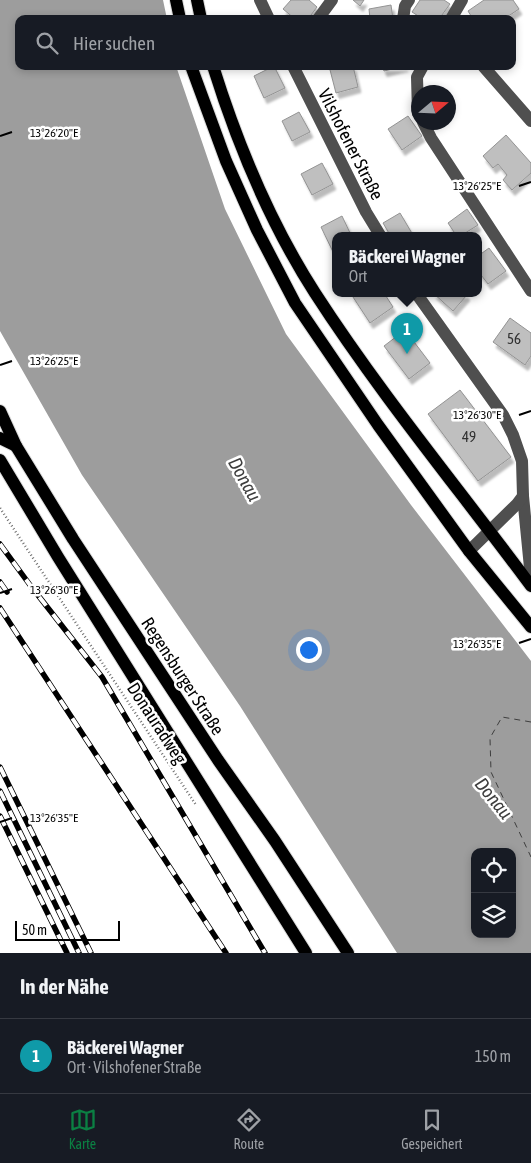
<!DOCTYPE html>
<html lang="de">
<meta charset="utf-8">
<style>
body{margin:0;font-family:"Asap Condensed",sans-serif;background:#20242c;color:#f1f3f6}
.controls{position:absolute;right:15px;bottom:15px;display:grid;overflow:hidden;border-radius:10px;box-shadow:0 2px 8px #0003}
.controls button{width:45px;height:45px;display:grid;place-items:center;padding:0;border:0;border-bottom:1px solid #363941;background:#171b24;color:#f1f3f6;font:25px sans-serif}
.compass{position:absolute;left:411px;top:85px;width:45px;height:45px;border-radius:50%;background:#171b24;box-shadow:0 2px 8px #0003;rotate:71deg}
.scale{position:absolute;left:15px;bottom:12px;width:105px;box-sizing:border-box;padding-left:5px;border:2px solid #000;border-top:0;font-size:14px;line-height:18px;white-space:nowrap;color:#000;-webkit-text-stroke:4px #fff;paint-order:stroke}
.you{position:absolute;left:308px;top:649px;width:18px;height:18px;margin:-12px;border:4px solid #fff;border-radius:50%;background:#1a73e8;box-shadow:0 0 0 8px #1a73e833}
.badge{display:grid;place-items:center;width:32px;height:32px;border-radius:50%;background:#0b8043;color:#fff;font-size:16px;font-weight:700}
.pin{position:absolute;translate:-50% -41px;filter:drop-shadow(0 1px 2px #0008)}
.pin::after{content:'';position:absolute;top:26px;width:18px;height:15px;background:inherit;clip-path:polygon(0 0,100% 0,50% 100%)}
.popup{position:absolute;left:332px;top:232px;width:150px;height:65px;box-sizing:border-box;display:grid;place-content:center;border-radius:10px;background:#171b24;filter:drop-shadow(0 1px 4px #0005);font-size:16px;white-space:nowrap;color:#9ea1a6}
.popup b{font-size:19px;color:#f1f3f6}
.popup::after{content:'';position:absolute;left:50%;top:100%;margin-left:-10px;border:10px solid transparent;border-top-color:#171b24}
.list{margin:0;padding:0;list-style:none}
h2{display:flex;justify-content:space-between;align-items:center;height:65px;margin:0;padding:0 20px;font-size:21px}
h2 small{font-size:16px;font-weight:400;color:#9ea1a6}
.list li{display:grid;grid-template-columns:32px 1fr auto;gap:15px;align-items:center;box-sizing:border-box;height:75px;padding:0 20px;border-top:1px solid #363941}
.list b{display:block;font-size:19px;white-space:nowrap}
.list p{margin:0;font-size:16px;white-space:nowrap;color:#9ea1a6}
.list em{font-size:16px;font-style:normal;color:#9ea1a6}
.icon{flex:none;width:28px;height:28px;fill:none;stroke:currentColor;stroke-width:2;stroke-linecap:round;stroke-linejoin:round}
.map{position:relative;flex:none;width:531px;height:953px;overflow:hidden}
.search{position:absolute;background:#171b24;box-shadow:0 2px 8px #0003;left:15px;right:15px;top:15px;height:55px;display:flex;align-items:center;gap:12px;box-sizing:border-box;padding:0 18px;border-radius:10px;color:#9ea1a6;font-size:19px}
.sheet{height:140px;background:#171b24}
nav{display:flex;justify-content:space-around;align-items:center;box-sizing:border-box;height:70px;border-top:1px solid #363941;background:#171b24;font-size:14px;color:#9ea1a6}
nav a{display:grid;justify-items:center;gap:2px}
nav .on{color:#0b8043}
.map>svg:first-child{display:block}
.water{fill:#9d9d9d;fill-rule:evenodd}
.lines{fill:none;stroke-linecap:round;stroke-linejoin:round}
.ferry{stroke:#3e3e3e;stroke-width:1;stroke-dasharray:6 5;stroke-linecap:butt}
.building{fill:#bfbfbf;stroke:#939393;filter:url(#shadow)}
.major-casing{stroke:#dbdbdb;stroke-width:14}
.path{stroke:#717171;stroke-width:2.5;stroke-dasharray:1 2.5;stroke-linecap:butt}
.minor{stroke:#4f4f4f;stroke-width:12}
.major{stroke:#000;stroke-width:12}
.rail-casing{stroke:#000;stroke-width:5.5}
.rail{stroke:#fff;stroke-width:4;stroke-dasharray:11;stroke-linecap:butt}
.ticks{fill:none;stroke:#000;stroke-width:2}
.labels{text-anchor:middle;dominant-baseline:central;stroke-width:5;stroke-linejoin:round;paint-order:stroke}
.number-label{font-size:15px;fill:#303030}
.street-label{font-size:18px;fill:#000;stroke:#fff}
.water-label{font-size:19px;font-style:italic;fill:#3e3e3e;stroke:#fff}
.ticks-label{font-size:12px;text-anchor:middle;fill:#000;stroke:#fff;stroke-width:5;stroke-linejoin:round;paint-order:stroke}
</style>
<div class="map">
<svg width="531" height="953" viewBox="0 0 531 953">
<defs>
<filter id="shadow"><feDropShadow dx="3" dy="5.5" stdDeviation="1" flood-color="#0004"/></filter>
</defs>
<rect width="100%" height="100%" fill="#fff"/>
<!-- water -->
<path class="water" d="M0 0H163L167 19H19V66H176L225 209 286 334 411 505 531 661V953H397L240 706 82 475 0 331ZM475 852H512V934H475Z"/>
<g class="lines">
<!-- ferry -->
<polyline class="ferry" points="531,722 502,717 490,738 491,772 531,857"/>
</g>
<!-- building -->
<g class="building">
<polygon points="291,0 309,0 317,7 308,19 295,19 283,9"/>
<polygon points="353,0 364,0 360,6"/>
<polygon points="420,0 444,0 450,4 439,19 423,19 412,12"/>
<polygon points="484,0 513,0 519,9 504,19 473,19 468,11"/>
<polygon points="391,5 393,19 370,19 369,9"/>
<polygon points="274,66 285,88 264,98 254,76"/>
<polygon points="329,66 353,66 358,87 336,93"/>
<polygon points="382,66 405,66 384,71"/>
<polygon points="299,112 310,132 292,141 282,121"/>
<polygon points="408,116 422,136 402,150 388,129"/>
<polygon points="506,135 531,163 531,173 512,190 503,180 507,175 498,164 493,168 483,156"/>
<polygon points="322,163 333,184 312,195 301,174"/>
<polygon points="467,209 478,225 462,235 456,235 448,223"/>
<polygon points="400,213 413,235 390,235 383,223"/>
<polygon points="342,216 351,235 336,235 335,256 321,227"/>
<polygon points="489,248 506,271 488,284 478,271 478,266 481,264 478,256"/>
<polygon points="354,293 384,293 393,307 370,323 351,294"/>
<polygon points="433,293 465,293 467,295 453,311"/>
<polygon points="510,318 531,333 531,356 525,365 493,342"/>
<polygon points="405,330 430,363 409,379 384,346"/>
<polygon points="460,390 511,457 478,481 428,414"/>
</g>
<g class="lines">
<defs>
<g id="major">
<polyline points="176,0 180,19"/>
<polyline points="197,0 201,19"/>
<polyline points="191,66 226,161 257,230 295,303 378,425 469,551 531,627"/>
<path d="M213 66C238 146 270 223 315 293 381 395 459 489 531 586"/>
<polyline points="0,411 16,446 73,539 218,760 275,841 348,953"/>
<polyline points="0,438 16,446"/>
<polyline points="0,460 58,557 306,953"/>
</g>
</defs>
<!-- major casing -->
<use href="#major" class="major-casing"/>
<!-- path -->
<polyline class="path" points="0,508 196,805"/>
<!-- minor -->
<g class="minor">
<polyline points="260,0 269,19"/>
<polyline points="318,19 332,0"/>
<polyline points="403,19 405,6 409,0"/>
<polyline points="451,19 462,0"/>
<polyline points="293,66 366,212 380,235"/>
<polyline points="483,66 531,121"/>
<polyline points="418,113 417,77 423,66"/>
<polyline points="423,122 431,138 531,291"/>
<polyline points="416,293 503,415 513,435 522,461 523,496 531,578"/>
<polyline points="469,551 517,504 523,496"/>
</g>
<!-- major -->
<use href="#major" class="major"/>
<defs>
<g id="rail">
<polyline points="0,544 30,585 102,677 265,953"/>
<polyline points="0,582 7,592"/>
<polyline points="0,608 226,953"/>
<polyline points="0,767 91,953"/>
<polyline points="0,791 79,953"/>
<polyline points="0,816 67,953"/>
</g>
</defs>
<!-- rail casing -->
<use href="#rail" class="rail-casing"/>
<!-- rail -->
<use href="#rail" class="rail"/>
</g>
<!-- ticks -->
<path class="ticks" d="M0 136 12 132M519 186 531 182M0 365 12 361M519 415 531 411M0 593 12 589M519 643 531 639M0 822 12 818"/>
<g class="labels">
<!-- number labels -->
<g class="number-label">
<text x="514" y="338">56</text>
<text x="469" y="436">49</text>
</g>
<!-- street labels -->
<g class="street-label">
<text transform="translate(351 144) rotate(63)">Vilshofener Straße</text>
<text transform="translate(183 676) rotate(57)">Regensburger Straße</text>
<text transform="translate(157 723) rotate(57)">Donauradweg</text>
</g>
<!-- water labels -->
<g class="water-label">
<text transform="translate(245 479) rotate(61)">Donau</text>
<text transform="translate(494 798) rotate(51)">Donau</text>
</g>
</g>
<g class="ticks-label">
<text x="54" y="137">13°26'20"E</text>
<text x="477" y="190">13°26'25"E</text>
<text x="54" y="365">13°26'25"E</text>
<text x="477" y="419">13°26'30"E</text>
<text x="54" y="594">13°26'30"E</text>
<text x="477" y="648">13°26'35"E</text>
<text x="54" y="822">13°26'35"E</text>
</g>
</svg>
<div class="controls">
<button><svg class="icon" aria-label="locate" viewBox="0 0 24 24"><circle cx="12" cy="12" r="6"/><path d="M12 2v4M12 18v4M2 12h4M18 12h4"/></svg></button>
<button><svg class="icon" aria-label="layers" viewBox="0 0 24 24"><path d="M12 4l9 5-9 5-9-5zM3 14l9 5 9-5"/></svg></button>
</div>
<svg class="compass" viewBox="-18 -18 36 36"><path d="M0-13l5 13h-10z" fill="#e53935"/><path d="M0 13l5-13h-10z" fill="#9ea1a6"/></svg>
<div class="scale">50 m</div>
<div class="you"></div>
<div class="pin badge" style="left:407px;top:354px;background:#0f9aa8">1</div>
<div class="popup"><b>Bäckerei Wagner</b>Ort</div>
<div class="search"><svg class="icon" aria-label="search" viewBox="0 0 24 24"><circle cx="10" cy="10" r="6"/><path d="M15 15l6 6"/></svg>Hier suchen</div>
</div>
<section class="sheet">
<h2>In der Nähe<small></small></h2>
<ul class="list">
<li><span class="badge" style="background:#0f9aa8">1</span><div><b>Bäckerei Wagner</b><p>Ort · Vilshofener Straße</p></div><em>150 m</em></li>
</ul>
</section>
<nav>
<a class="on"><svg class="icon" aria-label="map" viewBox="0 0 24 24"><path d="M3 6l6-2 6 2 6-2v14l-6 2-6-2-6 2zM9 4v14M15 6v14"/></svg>Karte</a>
<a><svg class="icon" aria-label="directions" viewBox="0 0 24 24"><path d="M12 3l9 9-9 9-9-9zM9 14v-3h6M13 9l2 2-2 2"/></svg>Route</a>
<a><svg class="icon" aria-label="saved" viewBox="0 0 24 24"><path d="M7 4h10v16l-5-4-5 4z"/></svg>Gespeichert</a>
</nav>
